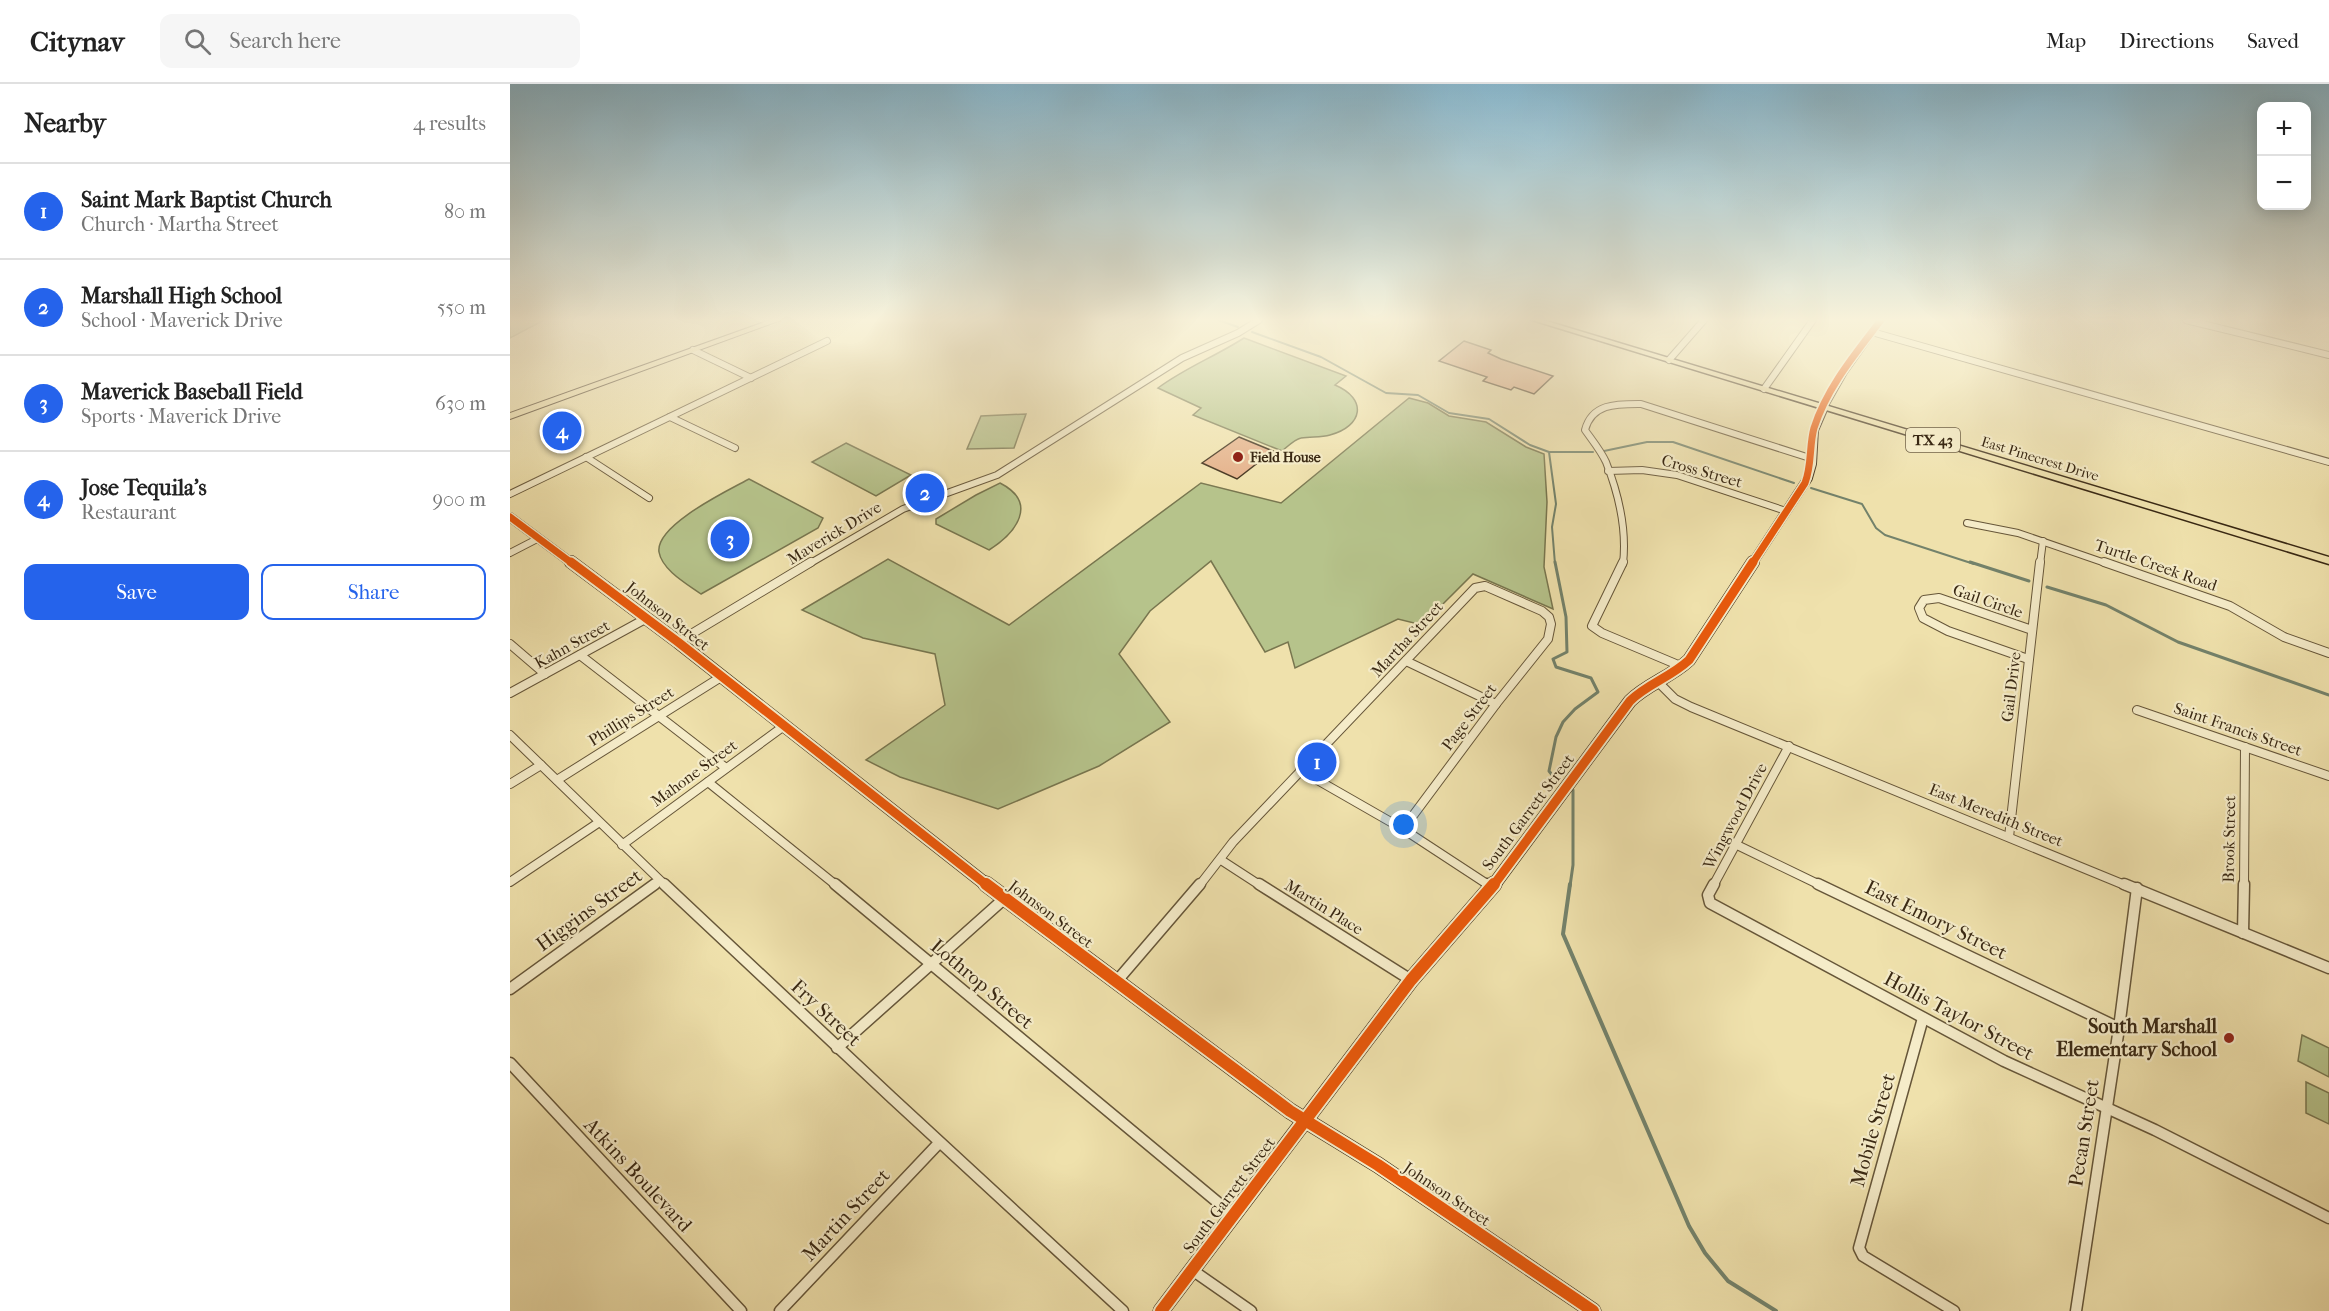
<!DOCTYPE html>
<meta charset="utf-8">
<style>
body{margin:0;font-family:"IM FELL French Canon",serif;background:#f6f6f6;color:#222}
.controls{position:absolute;right:18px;top:18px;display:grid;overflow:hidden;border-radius:12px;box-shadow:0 3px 15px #0003}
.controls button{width:54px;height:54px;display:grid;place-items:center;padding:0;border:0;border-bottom:2px solid #e0e0e0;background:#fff;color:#222;font:30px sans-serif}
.you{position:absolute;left:894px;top:741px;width:21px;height:21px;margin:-15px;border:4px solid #fff;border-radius:50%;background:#1a73e8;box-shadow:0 0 0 9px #1a73e833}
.badge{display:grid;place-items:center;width:39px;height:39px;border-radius:50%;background:#2563eb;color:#fff;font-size:20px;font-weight:700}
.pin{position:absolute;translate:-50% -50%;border:3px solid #fff;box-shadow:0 2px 6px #0006}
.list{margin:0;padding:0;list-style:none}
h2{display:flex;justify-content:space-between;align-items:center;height:78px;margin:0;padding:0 24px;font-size:26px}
h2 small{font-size:20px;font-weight:400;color:#767676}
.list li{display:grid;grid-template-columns:39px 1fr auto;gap:18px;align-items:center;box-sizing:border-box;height:96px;padding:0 24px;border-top:2px solid #e0e0e0}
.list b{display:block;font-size:22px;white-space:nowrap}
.list p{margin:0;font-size:20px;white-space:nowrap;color:#767676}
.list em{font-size:20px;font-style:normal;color:#767676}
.actions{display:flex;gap:12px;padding:18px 24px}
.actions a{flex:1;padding:14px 0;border:2px solid #2563eb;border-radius:12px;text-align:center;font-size:21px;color:#2563eb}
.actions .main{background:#2563eb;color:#fff}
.icon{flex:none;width:33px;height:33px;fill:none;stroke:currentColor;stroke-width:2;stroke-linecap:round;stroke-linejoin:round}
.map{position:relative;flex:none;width:1819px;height:1227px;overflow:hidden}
header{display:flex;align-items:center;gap:36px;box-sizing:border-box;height:84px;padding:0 30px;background:#fff;border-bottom:2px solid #e0e0e0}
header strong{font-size:28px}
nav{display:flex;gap:33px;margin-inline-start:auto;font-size:21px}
.search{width:420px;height:54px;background:#f6f6f6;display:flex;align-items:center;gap:15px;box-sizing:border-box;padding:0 21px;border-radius:12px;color:#767676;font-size:22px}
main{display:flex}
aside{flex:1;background:#fff}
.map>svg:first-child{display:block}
.green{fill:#b6c38b;stroke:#78764f;stroke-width:1.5}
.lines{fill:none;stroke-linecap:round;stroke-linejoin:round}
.stream-far2{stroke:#73826b;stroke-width:2}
.stream-far1{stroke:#73826b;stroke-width:3}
.stream{stroke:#73826b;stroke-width:4}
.building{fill:#e4af88;stroke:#392813;stroke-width:1.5}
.street-far2-casing{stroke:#665639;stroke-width:8}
.street-far1-casing{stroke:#665639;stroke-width:10}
.street-casing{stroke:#665639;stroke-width:13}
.secondary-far2-casing{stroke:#392813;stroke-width:10}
.secondary-far1-casing{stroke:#392813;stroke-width:14}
.secondary-casing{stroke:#392813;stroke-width:17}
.primary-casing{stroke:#392813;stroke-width:3}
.highway-casing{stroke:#392813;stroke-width:2}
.street-far2{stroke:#f5ecc9;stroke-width:6}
.street-far1{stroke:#f5ecc9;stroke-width:8}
.street{stroke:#f5ecc9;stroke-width:10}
.secondary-far2{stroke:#f5ecc9;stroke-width:8}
.secondary-far1{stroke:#f5ecc9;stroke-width:10}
.secondary{stroke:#f5ecc9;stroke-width:14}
.primary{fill:#efe1ac;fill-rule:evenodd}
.highway{fill:#efe1ac;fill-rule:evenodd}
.cycleway-far2-casing{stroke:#f5ecc9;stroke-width:10}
.cycleway-far1-casing{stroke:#f5ecc9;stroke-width:13}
.cycleway-casing{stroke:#f5ecc9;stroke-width:16}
.cycleway-far2{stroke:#e8590c;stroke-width:7}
.cycleway-far1{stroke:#e8590c;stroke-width:9}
.cycleway{stroke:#e8590c;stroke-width:12}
.poi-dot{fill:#8f2418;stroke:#f5ecc9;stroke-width:2}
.labels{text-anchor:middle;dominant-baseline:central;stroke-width:4.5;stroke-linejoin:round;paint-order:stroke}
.far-poi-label{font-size:14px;font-weight:bold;fill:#392813;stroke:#f5ecc9;text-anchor:start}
.far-street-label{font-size:14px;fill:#392813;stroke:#f5ecc9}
.shield{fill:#f5ecc9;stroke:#71634a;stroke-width:1.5}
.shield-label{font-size:15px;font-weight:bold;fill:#392813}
.street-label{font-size:16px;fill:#392813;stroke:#f5ecc9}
.near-street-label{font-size:20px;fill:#392813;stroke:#f5ecc9}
.near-poi-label{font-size:20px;font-weight:bold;fill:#392813;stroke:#f5ecc9;text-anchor:end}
</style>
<header>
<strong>Citynav</strong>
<div class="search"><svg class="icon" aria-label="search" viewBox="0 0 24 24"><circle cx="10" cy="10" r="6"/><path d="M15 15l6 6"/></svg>Search here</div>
<nav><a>Map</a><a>Directions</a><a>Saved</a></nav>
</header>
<main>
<aside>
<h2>Nearby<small>4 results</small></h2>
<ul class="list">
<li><span class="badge">1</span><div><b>Saint Mark Baptist Church</b><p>Church · Martha Street</p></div><em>80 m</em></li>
<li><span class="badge">2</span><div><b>Marshall High School</b><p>School · Maverick Drive</p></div><em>550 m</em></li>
<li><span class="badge">3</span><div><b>Maverick Baseball Field</b><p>Sports · Maverick Drive</p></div><em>630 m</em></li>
<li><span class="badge">4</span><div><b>Jose Tequila's</b><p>Restaurant</p></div><em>900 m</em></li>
</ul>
<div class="actions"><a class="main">Save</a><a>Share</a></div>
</aside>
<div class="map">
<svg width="1819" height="1227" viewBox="0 0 1819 1227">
<rect width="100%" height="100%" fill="#efe1ac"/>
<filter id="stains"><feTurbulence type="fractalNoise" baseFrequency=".00333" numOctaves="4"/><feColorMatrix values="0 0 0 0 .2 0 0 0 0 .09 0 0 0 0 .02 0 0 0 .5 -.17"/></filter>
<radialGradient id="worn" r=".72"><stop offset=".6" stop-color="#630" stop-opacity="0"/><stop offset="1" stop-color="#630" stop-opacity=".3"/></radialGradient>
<!-- green -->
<g class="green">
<polygon points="0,236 34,236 0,254"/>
<path d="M734 254 836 292 825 301C858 315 853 342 820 351 810 354 801 352 791 354 785 355 777 363 772 367L683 331 691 324 648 304C675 284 706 272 734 254Z"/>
<polygon points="899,314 918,319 939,332 976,338 1016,363 1034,370 1037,418 1034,483 1043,525 963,490 912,541 888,535 785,584 778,558 755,568 701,477 640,527 609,570 660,638 589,682 488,725 390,693 356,676 435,621 425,570 353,554 292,526 378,475 499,541 691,399 771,419"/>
<polygon points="516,330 504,364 457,365 471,332"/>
<polygon points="336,359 401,391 366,412 302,378"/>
<path d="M239 395 313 434 308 444 191 510C177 500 152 486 149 468 145 441 219 406 239 395Z"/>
<path d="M490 399C529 419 506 449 479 466L426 440V435L466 411Z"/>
<polygon points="1792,951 1819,964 1819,993 1788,977"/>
<polygon points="1796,998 1819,1009 1819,1040 1796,1029"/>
</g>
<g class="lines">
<!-- stream-far2 -->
<g class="stream-far2">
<polyline points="708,236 728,243"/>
<polyline points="742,248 811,273 876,309 908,311 939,329 979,335 1020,361 1039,368 1046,420 1042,443 1045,480"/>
<polyline points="1094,367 1137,358 1163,358 1284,399"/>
<polyline points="1040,368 1083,368"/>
<polyline points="1301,404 1352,420 1366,444 1375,451 1464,480"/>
</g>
<!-- stream-far1 -->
<g class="stream-far1">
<polyline points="1045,478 1056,533 1057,568 1043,575 1046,583 1081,594 1088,608 1065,625 1053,638 1046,653 1039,687 1046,696"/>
<polyline points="1460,478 1519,497"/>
<polyline points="1537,503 1596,521 1668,558 1819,611"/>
<polyline points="1060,802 1063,781 1063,706"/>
</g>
<!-- stream -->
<polyline class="stream" points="1060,800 1053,850 1179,1142 1195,1169 1218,1197 1266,1227"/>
</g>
<!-- building -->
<g class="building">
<polygon points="954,257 981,266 978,269 991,275 1043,292 1024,310 1004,303 1001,306 973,297 977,293 929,277"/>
<polygon points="54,337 68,346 41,358 33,352 42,348 36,344"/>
<polygon points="729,353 763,367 727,395 692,379"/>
</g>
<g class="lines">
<defs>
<g id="street-far2">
<polyline points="1676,236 1819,271"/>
<polyline points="1362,248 1819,378"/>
<polyline points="183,266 241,294"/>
<polyline points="1159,276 1194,236"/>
<polyline points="1254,305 1303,236"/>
<polyline points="1314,323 1334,288 1371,236"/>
<polyline points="160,333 225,364"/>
<polyline points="76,373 139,414"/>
<polyline points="1098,387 1132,386 1167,391 1276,427"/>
<polyline points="0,410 317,257"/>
<polyline points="1457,439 1508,449 1598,480"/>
<polyline points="0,469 29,454"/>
<polyline points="299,480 393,425 487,391 672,274 728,249 749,236"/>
<path d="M1113 480C1117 445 1109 411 1096 378 1091 367 1082 356 1075 346 1082 319 1107 320 1131 320L1303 375"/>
<polyline points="1530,480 1533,457"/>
</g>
<g id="street-far1">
<polyline points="1113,478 1082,542 1092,549 1173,583"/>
<polyline points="1594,478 1720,522 1774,553 1819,569"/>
<polyline points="168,558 301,478"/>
<polyline points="0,560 35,590"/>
<polyline points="70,571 216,684"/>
<polyline points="1518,575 1438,547 1413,534 1409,524 1414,516 1429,514 1522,546"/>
<polyline points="896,577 986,620"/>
<polyline points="1148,598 1165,615 1181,623 1617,802"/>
<polyline points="0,609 137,534"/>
<polyline points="1627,626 1819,692"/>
<polyline points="0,651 156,802"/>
<polyline points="790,686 893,745 980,802"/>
<polyline points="47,696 211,593"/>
<polyline points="198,698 327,802"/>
<polyline points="0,700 31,681"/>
<polyline points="1499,753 1530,478"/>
<polyline points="112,761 274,642"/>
<polyline points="1227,761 1312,802"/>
<polyline points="711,776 751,802"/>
<polyline points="0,798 88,739"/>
<polyline points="143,802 149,797"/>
<polyline points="689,802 723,758 965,504 975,502 1032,527 1039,533 1041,540 1038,555 986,620 893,745"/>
<polyline points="1203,802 1279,662"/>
<polyline points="1734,802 1735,663"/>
</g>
<g id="street">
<polyline points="154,800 381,1013 613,1227"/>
<polyline points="325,800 723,1131"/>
<polyline points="749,800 901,896"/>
<polyline points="977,800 982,803"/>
<polyline points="1204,800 1198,811 1200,819 1494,977 1645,1046 1819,1134"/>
<polyline points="1308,800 1609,944"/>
<polyline points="1614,800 1819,884"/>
<polyline points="1733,849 1734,800"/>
<polyline points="606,898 690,800"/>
<polyline points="0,905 145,800"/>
<polyline points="1413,934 1349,1164 1353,1172 1444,1227"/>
<polyline points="327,964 495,814"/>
<polyline points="0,979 231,1227"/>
<polyline points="682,1186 741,1227"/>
<polyline points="270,1227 429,1059"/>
<polyline points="1566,1227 1609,944 1627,804"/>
</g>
<g id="secondary-far2">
<polyline points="0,433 63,480"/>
<polyline points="1242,480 1298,394 1302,380 1304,346 1314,323"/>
</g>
<g id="secondary-far1">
<polyline points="61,478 168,558 478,802"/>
<path d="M983 802 1120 617C1137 600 1161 593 1179 576L1243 478"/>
</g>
<g id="secondary">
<polyline points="476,800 780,1027 868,1081 1083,1227"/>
<polyline points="651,1227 901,896 984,800"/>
</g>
<polygon id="primary" points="1022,236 1033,236 1819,473 1819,480"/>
<polygon id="highway" points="260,236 271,236 0,335 0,329"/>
</defs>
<!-- street-far2 casing -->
<use href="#street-far2" class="street-far2-casing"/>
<!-- street-far1 casing -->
<use href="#street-far1" class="street-far1-casing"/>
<!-- street casing -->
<use href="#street" class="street-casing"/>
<!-- secondary-far2 casing -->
<use href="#secondary-far2" class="secondary-far2-casing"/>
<!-- secondary-far1 casing -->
<use href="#secondary-far1" class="secondary-far1-casing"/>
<!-- secondary casing -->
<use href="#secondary" class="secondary-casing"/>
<!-- primary casing -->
<use href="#primary" class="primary-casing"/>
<!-- highway casing -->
<use href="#highway" class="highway-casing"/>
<!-- street-far2 -->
<use href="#street-far2" class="street-far2"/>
<!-- street-far1 -->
<use href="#street-far1" class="street-far1"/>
<!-- street -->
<use href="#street" class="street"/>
<!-- secondary-far2 -->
<use href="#secondary-far2" class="secondary-far2"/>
<!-- secondary-far1 -->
<use href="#secondary-far1" class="secondary-far1"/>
<!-- secondary -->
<use href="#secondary" class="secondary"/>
<!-- primary -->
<use href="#primary" class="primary"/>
<!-- highway -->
<use href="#highway" class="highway"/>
<defs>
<g id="cycleway-far2">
<polyline points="0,433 63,480"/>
<path d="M1242 480 1295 399C1302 381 1299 362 1304 344 1317 303 1346 269 1371 236"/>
</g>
<g id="cycleway-far1">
<polyline points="61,478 168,558 478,802"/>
<path d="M983 802 1120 617C1137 600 1161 593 1179 576L1243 478"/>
</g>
<g id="cycleway">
<polyline points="476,800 780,1027 868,1081 1083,1227"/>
<polyline points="651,1227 901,896 984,800"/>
</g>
</defs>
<!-- cycleway-far2 casing -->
<use href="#cycleway-far2" class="cycleway-far2-casing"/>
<!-- cycleway-far1 casing -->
<use href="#cycleway-far1" class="cycleway-far1-casing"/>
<!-- cycleway casing -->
<use href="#cycleway" class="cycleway-casing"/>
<!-- cycleway-far2 -->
<use href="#cycleway-far2" class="cycleway-far2"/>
<!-- cycleway-far1 -->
<use href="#cycleway-far1" class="cycleway-far1"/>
<!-- cycleway -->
<use href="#cycleway" class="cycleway"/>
</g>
<!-- sky -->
<linearGradient id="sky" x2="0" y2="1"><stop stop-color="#89b8ce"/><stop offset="0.58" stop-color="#f8f2da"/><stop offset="1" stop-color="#f8f2da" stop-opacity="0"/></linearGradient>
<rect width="1819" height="407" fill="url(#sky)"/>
<!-- markers -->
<g class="poi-dot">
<circle cx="728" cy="373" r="6"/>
<circle cx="1719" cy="954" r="6"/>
</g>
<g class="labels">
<!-- far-poi labels -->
<g class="far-poi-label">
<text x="740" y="373">Field House</text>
</g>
<!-- far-street labels -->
<g class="far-street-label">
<text transform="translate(1530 375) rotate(17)">East Pinecrest Drive</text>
</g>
<!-- shield labels -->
<rect class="shield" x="1396" y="344" width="54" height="24" rx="4.5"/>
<g class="shield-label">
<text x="1423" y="356">TX 43</text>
</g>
<!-- street labels -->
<g class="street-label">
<text transform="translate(1192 387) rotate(16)">Cross Street</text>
<text transform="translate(324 449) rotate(-31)">Maverick Drive</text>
<text transform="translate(1646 481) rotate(19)">Turtle Creek Road</text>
<text transform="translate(1478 517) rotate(19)">Gail Circle</text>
<text transform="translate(158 532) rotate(38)">Johnson Street</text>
<text transform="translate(897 555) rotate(-47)">Martha Street</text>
<text transform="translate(62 560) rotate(-29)">Kahn Street</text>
<text transform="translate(1501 603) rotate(-83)">Gail Drive</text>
<text transform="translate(121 632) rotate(-32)">Phillips Street</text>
<text transform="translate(959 633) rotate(-53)">Page Street</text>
<text transform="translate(1728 645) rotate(19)">Saint Francis Street</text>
<text transform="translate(184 689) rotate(-36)">Mahone Street</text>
<text transform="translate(1018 728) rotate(-53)">South Garrett Street</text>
<text transform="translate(1486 731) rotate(22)">East Meredith Street</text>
<text transform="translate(1225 732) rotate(-62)">Wingwood Drive</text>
<text transform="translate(1719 755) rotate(-89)">Brook Street</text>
<text transform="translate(814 823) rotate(32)">Martin Place</text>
<text transform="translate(541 830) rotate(37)">Johnson Street</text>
<text transform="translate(937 1110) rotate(34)">Johnson Street</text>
<text transform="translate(719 1111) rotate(-53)">South Garrett Street</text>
</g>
<!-- near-street labels -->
<g class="near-street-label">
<text transform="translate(79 826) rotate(-36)">Higgins Street</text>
<text transform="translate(1426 836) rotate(26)">East Emory Street</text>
<text transform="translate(472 900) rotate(40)">Lothrop Street</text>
<text transform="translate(316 929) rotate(43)">Fry Street</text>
<text transform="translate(1449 932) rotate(28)">Hollis Taylor Street</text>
<text transform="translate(1363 1046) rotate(-74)">Mobile Street</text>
<text transform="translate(1574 1049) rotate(-81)">Pecan Street</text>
<text transform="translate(128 1091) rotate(47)">Atkins Boulevard</text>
<text transform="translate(336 1131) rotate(-47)">Martin Street</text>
</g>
<!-- near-poi labels -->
<g class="near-poi-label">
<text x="1707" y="942">South Marshall<tspan x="1707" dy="23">Elementary School</tspan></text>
</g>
</g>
<rect width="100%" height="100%" filter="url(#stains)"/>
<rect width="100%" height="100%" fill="url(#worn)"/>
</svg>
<div class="controls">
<button>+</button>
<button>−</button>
</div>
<div class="you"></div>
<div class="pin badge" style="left:807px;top:678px">1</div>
<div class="pin badge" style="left:415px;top:409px">2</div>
<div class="pin badge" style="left:220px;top:455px">3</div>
<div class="pin badge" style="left:52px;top:347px">4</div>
</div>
</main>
